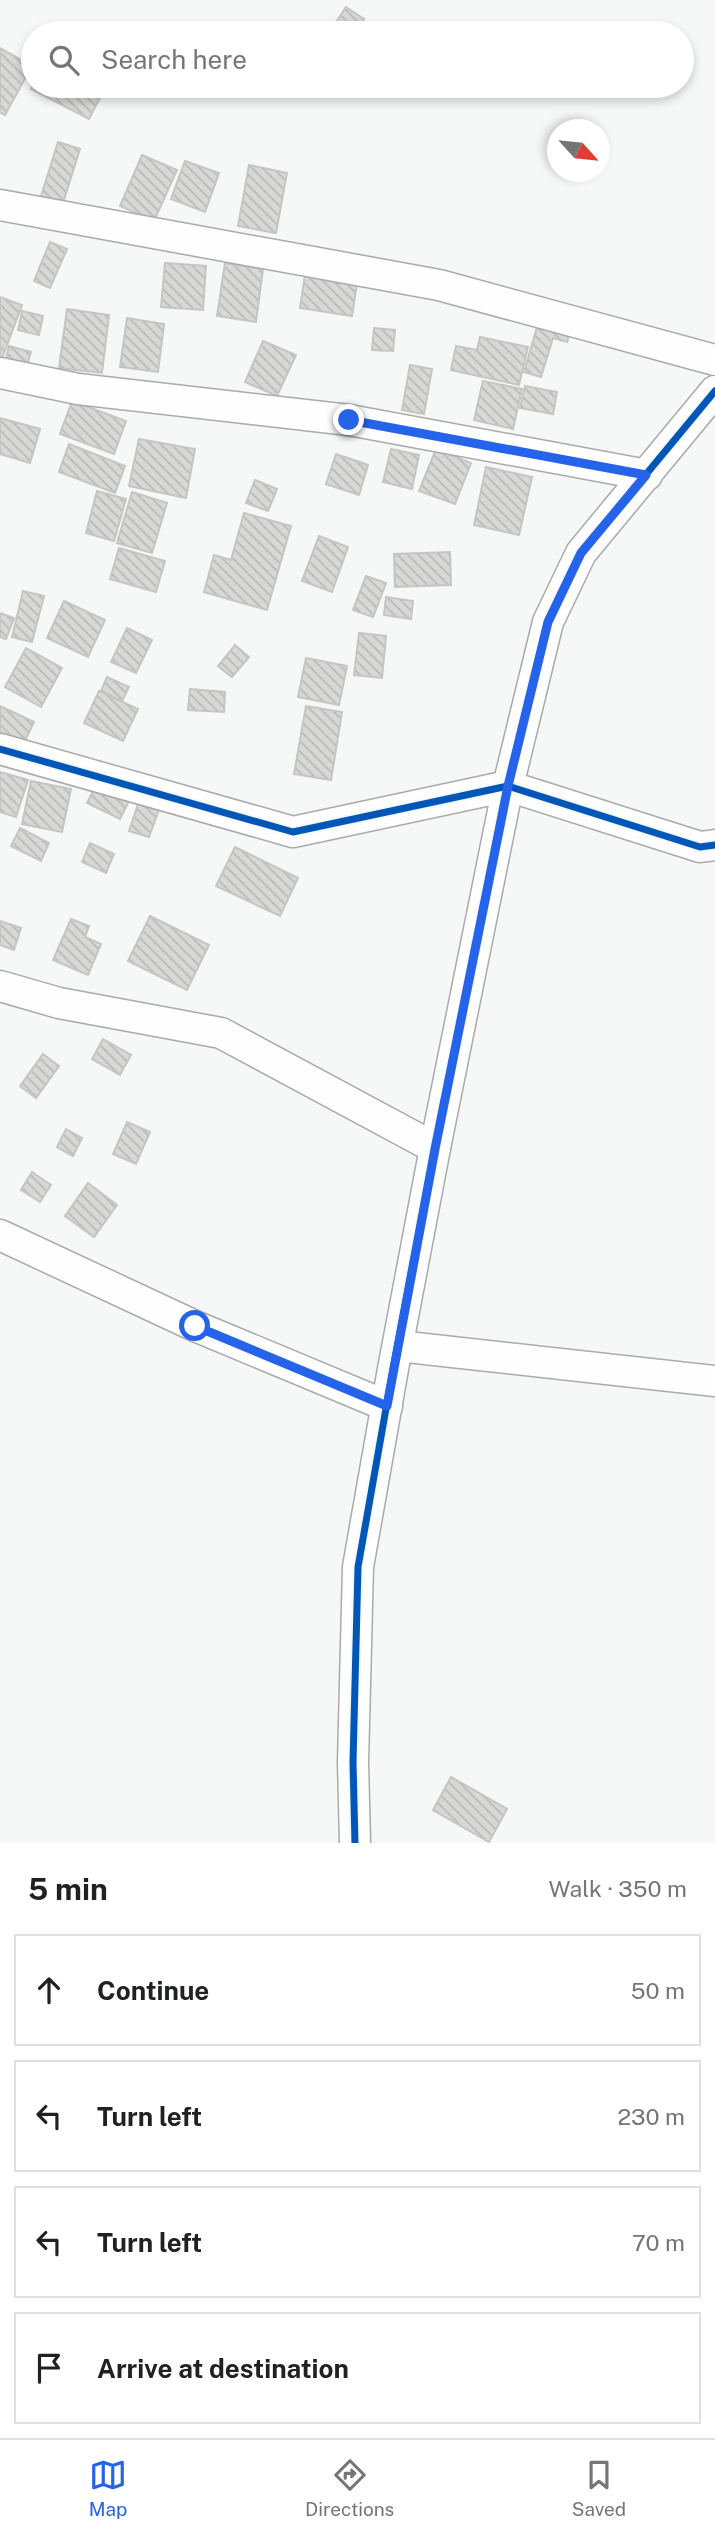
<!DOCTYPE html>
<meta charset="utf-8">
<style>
body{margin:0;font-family:"Public Sans",sans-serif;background:#f2f2f2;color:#202124}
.compass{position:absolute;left:547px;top:119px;width:63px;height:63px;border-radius:50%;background:#fff;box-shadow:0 4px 10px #0003;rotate:117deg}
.stop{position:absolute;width:21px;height:21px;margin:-16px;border:5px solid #2563eb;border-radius:50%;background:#fff}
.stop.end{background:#2563eb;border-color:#fff;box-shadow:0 2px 7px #0008}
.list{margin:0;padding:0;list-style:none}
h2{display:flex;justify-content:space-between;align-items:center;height:91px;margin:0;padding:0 28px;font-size:30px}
h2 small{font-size:23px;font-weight:400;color:#757577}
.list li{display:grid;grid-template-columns:46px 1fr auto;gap:21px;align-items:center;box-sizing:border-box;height:112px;margin:0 14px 14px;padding:0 14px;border:2px solid #e0e0e0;border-radius:0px}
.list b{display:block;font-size:26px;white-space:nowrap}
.list em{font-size:23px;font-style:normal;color:#757577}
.icon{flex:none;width:38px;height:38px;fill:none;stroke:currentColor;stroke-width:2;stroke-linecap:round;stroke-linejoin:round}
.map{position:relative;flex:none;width:715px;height:1843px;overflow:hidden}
.search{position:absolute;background:#fff;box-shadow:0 4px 10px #0003;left:21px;right:21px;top:21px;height:77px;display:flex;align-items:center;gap:18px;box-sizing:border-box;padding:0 24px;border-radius:38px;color:#757577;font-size:26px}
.sheet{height:595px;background:#fff}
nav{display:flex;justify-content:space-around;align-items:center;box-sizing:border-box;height:98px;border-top:2px solid #e0e0e0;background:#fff;font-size:19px;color:#757577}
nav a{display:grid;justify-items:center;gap:4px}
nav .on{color:#2563eb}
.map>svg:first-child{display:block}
.building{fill:url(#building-back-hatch);stroke:#c5c5c4;stroke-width:2}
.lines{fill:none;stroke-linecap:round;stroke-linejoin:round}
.minor-casing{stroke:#a9aaa9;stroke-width:33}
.minor{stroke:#fefefe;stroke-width:30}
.cycleway-casing{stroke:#f4f9f5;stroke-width:11}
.cycleway{stroke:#0057b8;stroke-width:7}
.route{stroke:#2563eb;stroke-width:9}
</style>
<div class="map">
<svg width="715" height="1843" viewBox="0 0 715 1843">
<defs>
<pattern id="building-back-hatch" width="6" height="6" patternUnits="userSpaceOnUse" patternTransform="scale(1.75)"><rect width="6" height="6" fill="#d8d8d7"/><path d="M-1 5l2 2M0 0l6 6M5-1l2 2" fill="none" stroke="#b9b9b8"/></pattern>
</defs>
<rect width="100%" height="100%" fill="#f5f8f6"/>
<!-- building -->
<g class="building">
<polygon points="346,7 364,19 355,33 329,33"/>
<polygon points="0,48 32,66 5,115 0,112"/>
<polygon points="33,84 97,86 104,90 89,119 31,89"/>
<polygon points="58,142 80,149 63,203 41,196"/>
<polygon points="142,155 177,170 154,221 120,206"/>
<polygon points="185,161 219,173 205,212 171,199"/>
<polygon points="249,165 287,173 276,233 238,226"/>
<polygon points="50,242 67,249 50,288 34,281"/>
<polygon points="165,263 206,266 203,310 161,307"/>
<polygon points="225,263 263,269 256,322 217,316"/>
<polygon points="305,275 357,283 352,316 300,308"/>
<polygon points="0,297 22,305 1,361 0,360"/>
<polygon points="67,309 109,315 102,373 59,368"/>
<polygon points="22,311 43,316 39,335 18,330"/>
<polygon points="541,313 573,322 567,342 553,338 541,377 524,372"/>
<polygon points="127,318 164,324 158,372 120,367"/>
<polygon points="374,328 395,330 393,351 372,350"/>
<polygon points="480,337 528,347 519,385 451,370 456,346 477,350"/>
<polygon points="263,341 296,355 277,396 245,382"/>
<polygon points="9,346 31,352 25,372 4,366"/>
<polygon points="410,365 432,369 424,414 402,410"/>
<polygon points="483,381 522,389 513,429 474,420"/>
<polygon points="525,386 557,392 553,414 520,408"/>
<polygon points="72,401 126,421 114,454 60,434"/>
<polygon points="0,418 40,429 30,463 0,454"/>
<polygon points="139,439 195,449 186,498 129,486"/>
<polygon points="69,444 125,466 115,493 59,472"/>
<polygon points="391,449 419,455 412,489 383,482"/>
<polygon points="436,449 471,463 455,504 419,491"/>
<polygon points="336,454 368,465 359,495 326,484"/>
<polygon points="486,467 532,477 519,535 474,525"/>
<polygon points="255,480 277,489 268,511 246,503"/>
<polygon points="97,491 126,499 114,541 86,533"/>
<polygon points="132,492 167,503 152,553 117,543"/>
<polygon points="244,513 291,526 267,610 204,592 214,555 231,560"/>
<polygon points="319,536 348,547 332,592 302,581"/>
<polygon points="119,548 165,561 156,592 110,579"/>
<polygon points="450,552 451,585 395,587 394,554"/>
<polygon points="366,576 386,583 373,617 353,610"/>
<polygon points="23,591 44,596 32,642 12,637"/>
<polygon points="386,597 413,601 411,619 384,615"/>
<polygon points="64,601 105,620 88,657 47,638"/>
<polygon points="0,613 14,618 6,639 0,637"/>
<polygon points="127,628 152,640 136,673 111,662"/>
<polygon points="359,633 386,636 382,678 354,675"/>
<polygon points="235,645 249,657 232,677 218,666"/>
<polygon points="26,648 62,668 41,707 5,687"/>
<polygon points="306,658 347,666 339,705 298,697"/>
<polygon points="107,677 129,687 122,701 101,691"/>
<polygon points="190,689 225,692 224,712 188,710"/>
<polygon points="99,691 138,709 123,741 84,723"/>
<polygon points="0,706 34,722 24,743 0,732"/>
<polygon points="306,706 342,712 331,780 294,774"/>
<polygon points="0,772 28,780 16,817 0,812"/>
<polygon points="99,779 132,795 120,819 87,803"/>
<polygon points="31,781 71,789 62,832 22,824"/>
<polygon points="143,789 164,796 149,837 129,831"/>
<polygon points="20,828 49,843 41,861 11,846"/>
<polygon points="90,843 114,854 106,873 82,862"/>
<polygon points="235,847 298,878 280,916 216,886"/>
<polygon points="150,916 209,945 187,990 128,961"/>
<polygon points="71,919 89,926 85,937 101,944 88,975 53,960"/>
<polygon points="0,921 21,928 14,950 0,945"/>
<polygon points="103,1039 131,1055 120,1075 92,1059"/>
<polygon points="43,1054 59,1066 36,1098 20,1086"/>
<polygon points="127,1122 150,1132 136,1164 113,1154"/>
<polygon points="66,1129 82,1138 73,1156 57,1147"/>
<polygon points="32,1172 51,1185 40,1202 21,1190"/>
<polygon points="88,1183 117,1205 94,1237 65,1216"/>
<polygon points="451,1777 507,1809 489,1842 433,1810"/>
</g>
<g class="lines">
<defs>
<g id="minor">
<polyline points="0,205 439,285 715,360"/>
<polyline points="0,373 78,389 349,420 647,475"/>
<polyline points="0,749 293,832 508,786 700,847 715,845"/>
<polyline points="0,986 59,1003 221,1033 435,1148"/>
<polyline points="0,1235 195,1326 387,1406"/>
<polyline points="398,1346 715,1381"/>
<polyline points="355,1843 353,1762 358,1567 393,1369 435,1148 508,786 548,622 581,553 715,391"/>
</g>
</defs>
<!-- minor casing -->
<use href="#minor" class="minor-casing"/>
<!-- minor -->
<use href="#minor" class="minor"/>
<defs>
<g id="cycleway">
<polyline points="0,749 293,832 508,786 700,847 715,845"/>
<polyline points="355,1843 353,1762 358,1567 393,1369 435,1148 508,786 548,622 581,553 715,391"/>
</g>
</defs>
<!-- cycleway casing -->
<use href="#cycleway" class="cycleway-casing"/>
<!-- cycleway -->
<use href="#cycleway" class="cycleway"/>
</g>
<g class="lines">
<!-- route -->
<polyline class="route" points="195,1326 387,1406 435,1149 508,786 548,622 581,553 646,475 349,420"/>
</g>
</svg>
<svg class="compass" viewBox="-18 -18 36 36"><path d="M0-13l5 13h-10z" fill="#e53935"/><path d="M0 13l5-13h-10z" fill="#757577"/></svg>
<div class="stop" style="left:195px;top:1326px"></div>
<div class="stop end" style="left:349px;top:420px"></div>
<div class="search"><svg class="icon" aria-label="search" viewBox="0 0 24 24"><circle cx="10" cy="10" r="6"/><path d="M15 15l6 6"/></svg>Search here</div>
</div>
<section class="sheet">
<h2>5 min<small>Walk · 350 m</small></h2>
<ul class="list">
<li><svg class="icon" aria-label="ahead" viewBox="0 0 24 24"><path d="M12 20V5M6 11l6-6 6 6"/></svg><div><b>Continue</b></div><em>50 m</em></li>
<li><svg class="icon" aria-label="left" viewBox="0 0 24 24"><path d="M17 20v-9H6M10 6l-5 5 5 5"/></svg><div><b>Turn left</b></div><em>230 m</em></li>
<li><svg class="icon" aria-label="left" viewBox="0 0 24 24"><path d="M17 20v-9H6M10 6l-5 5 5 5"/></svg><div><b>Turn left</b></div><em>70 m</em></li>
<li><svg class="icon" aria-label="arrive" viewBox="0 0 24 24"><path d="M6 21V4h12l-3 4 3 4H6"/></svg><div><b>Arrive at destination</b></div></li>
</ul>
</section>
<nav>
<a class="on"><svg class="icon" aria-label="map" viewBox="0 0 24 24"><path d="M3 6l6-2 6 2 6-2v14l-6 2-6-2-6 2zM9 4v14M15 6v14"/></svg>Map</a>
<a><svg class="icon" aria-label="directions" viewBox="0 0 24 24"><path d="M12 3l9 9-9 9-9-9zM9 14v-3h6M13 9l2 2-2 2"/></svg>Directions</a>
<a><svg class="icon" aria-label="saved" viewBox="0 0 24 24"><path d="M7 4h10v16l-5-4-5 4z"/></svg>Saved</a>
</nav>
